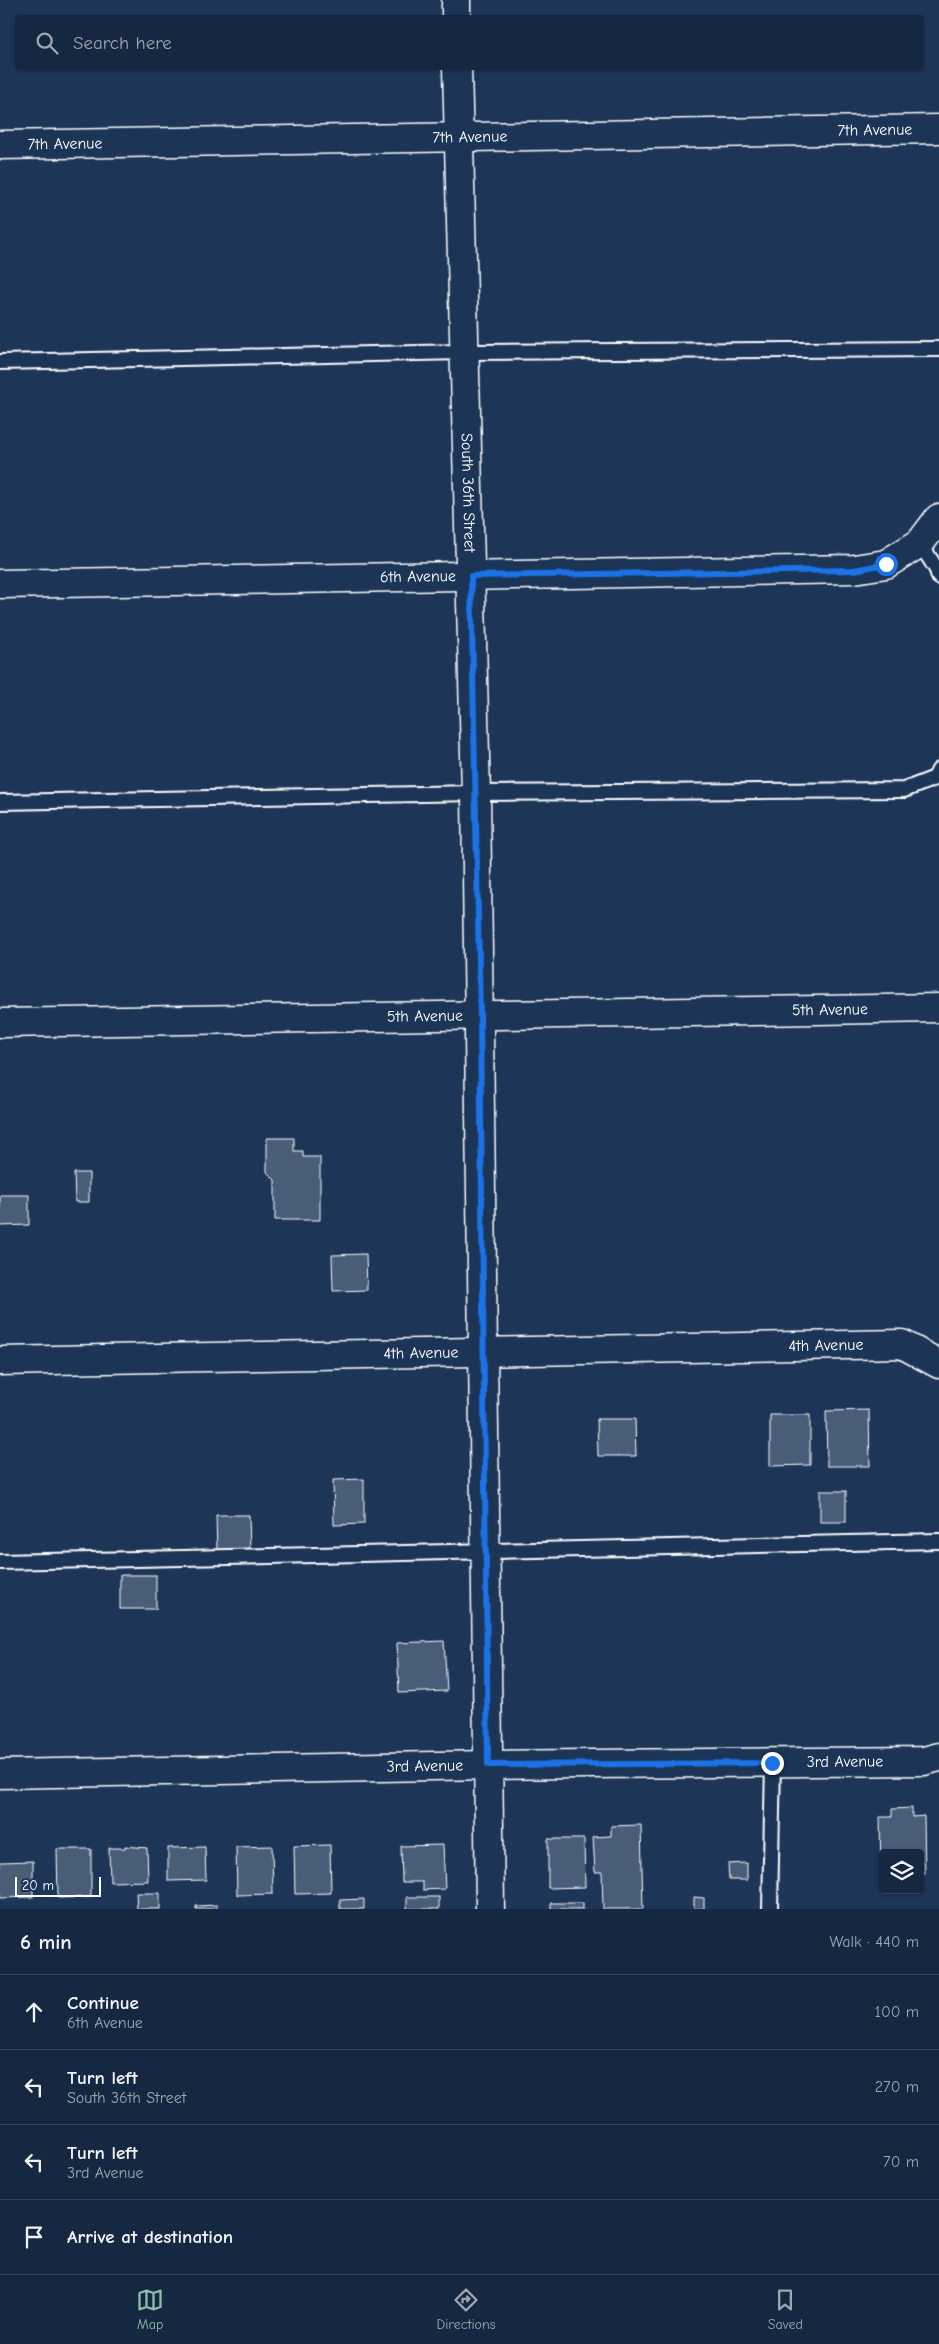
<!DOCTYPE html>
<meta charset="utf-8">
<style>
body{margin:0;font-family:"Comic Neue",sans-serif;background:#1f3048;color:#f1f3f6}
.controls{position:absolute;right:15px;bottom:15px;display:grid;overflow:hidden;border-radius:5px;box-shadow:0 1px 4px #0004}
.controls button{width:45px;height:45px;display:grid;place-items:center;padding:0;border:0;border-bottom:1px solid #35445a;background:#162841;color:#f1f3f6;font:25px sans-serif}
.scale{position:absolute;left:15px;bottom:12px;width:86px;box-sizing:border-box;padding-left:5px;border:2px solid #fff;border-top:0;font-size:14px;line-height:18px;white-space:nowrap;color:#fff;-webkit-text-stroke:4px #1d3557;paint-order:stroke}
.stop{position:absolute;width:15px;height:15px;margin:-11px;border:4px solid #1a73e8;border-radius:50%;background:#fff}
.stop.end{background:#1a73e8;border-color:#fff;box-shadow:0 1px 5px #0008}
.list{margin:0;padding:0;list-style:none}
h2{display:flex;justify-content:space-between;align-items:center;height:65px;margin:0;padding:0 20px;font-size:21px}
h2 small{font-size:16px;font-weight:400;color:#9ea6b1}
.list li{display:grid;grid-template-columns:32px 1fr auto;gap:15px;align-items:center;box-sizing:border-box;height:75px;padding:0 20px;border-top:1px solid #35445a}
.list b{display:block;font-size:19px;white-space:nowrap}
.list p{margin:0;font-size:16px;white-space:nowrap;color:#9ea6b1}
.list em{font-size:16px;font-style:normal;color:#9ea6b1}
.icon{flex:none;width:28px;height:28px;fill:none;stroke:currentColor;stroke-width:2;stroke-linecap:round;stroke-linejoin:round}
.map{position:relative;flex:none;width:939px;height:1909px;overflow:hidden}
.search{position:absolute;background:#162841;box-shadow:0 1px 4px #0004;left:15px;right:15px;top:15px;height:55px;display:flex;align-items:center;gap:12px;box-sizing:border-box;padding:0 18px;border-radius:5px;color:#9ea6b1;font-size:19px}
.sheet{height:365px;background:#162841}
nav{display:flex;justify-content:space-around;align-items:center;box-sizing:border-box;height:70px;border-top:1px solid #35445a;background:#162841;font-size:14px;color:#9ea6b1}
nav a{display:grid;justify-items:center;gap:2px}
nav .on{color:#8abfa5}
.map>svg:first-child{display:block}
.building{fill:#4a5d79;stroke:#fff}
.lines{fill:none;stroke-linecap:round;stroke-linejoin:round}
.service-casing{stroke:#fff;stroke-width:18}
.minor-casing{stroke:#fff;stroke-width:31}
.tertiary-casing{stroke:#fff;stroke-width:31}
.service{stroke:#1d3557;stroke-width:14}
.minor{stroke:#1d3557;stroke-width:28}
.tertiary{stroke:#1d3557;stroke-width:28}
.route{stroke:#1a73e8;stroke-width:6}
.labels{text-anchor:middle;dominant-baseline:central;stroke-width:5;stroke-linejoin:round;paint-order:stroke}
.street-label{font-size:16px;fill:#fff;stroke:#1d3557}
</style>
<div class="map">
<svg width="939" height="1909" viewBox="0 0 939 1909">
<rect width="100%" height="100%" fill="#1d3557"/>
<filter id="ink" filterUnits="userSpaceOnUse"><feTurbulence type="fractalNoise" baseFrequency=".02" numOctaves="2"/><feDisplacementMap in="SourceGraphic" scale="10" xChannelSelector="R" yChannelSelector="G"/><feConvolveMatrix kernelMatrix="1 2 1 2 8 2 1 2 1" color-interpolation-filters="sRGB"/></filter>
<g filter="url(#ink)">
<!-- building -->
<g class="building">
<polygon points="267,1138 294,1138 294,1151 303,1151 303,1157 320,1157 320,1220 275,1220 275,1180 267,1172"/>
<polygon points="74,1173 89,1173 89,1202 75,1202"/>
<polygon points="0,1195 29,1195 29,1225 0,1226"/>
<polygon points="366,1254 367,1290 333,1291 332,1255"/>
<polygon points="869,1410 870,1466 827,1466 826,1411"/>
<polygon points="770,1415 810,1415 810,1465 770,1466"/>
<polygon points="597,1419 635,1419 636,1456 598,1456"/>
<polygon points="364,1479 364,1524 334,1525 333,1480"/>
<rect x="820" y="1491" width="26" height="31"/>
<polygon points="216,1515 249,1515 250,1549 217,1550"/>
<rect x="120" y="1575" width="36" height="34"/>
<polygon points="444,1641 447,1691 399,1693 397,1643"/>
<polygon points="912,1808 912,1817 924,1816 925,1874 920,1874 920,1853 883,1853 883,1874 881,1874 880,1817 892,1817 892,1809"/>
<polygon points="641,1825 643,1909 603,1909 602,1872 595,1872 593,1837 611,1836 611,1826"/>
<polygon points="548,1839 584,1839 585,1887 548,1888"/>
<polygon points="330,1845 331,1893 295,1894 294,1846"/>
<polygon points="443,1845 445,1889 423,1890 423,1882 402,1882 401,1846"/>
<polygon points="125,1846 147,1848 148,1881 110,1882 109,1848 125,1848"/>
<polygon points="272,1846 273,1894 237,1895 236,1847"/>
<polygon points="205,1847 206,1880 168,1881 168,1848"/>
<polygon points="57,1849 91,1849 91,1897 58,1898"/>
<polygon points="33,1861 33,1897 0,1898 0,1862"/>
<polygon points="747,1863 747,1880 729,1880 728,1864"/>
<polygon points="136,1893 160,1893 160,1909 137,1909"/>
<rect x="407" y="1897" width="32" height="12"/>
<polygon points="694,1897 704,1898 704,1909 694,1909"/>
<polygon points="364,1899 364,1909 340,1909 340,1900"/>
<rect x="551" y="1903" width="32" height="6"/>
<polygon points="217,1905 217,1909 196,1909 196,1906"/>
</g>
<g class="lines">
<defs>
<g id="service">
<polyline points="0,362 463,352 939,349"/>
<polyline points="920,543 937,570 939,577"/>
<polyline points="0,802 476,793 904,790 935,778 939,770"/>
<polyline points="0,1562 939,1541"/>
<polyline points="770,1909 773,1763"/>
</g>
<g id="minor">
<polyline points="456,0 456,18"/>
<path id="s1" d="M457 68 476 793 490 1909"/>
<path id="s2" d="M0 145 939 129"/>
<path id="s3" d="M0 584 854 569 886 564 920 543 939 518"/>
<path id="s4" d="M0 1361 902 1344 939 1364"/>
<path id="s5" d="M0 1774 488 1765 924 1761 939 1757"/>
</g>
<g id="tertiary">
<path id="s6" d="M0 1023 939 1008"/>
</g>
</defs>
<!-- service casing -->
<use href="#service" class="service-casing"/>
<!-- minor casing -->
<use href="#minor" class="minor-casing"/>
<!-- tertiary casing -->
<use href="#tertiary" class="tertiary-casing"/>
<!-- service -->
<use href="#service" class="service"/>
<!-- minor -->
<use href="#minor" class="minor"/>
<!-- tertiary -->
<use href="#tertiary" class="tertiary"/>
</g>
</g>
<g class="lines" filter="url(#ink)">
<!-- route -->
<polyline class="route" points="772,1763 488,1765 480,1015 471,576 854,570 886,564"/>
</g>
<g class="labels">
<!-- street labels -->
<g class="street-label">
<text stroke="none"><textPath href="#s2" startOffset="875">7th Avenue</textPath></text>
<text stroke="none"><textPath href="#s2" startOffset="470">7th Avenue</textPath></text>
<text stroke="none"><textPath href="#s2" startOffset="65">7th Avenue</textPath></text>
<text stroke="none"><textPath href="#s1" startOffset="425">South 36th Street</textPath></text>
<text stroke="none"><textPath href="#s3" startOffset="418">6th Avenue</textPath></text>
<text stroke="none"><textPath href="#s6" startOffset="830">5th Avenue</textPath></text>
<text stroke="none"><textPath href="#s6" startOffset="425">5th Avenue</textPath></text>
<text stroke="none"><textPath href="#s4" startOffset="826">4th Avenue</textPath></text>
<text stroke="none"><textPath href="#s4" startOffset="421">4th Avenue</textPath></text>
<text stroke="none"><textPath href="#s5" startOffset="845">3rd Avenue</textPath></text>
<text stroke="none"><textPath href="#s5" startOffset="425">3rd Avenue</textPath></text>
</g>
</g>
</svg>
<div class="controls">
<button><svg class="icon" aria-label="layers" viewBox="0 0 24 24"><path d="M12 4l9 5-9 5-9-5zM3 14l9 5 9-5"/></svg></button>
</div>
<div class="scale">20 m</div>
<div class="stop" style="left:886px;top:564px"></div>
<div class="stop end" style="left:772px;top:1763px"></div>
<div class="search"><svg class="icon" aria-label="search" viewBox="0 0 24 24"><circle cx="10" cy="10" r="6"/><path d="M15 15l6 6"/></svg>Search here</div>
</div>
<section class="sheet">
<h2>6 min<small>Walk · 440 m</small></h2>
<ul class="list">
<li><svg class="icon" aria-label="ahead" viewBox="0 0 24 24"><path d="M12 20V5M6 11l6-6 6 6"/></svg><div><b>Continue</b><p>6th Avenue</p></div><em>100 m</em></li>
<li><svg class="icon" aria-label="left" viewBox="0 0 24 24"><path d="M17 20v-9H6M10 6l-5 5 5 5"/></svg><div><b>Turn left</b><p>South 36th Street</p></div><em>270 m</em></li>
<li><svg class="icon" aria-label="left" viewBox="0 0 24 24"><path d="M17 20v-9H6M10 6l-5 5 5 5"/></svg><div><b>Turn left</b><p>3rd Avenue</p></div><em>70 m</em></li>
<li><svg class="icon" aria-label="arrive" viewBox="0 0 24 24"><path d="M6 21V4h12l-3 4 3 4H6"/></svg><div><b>Arrive at destination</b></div></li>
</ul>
</section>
<nav>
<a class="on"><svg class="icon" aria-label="map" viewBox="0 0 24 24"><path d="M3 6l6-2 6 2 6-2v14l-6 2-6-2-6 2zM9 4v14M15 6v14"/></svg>Map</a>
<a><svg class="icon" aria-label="directions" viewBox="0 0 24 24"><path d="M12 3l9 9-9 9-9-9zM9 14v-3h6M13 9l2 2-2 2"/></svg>Directions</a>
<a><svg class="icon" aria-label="saved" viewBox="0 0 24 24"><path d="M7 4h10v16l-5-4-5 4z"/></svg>Saved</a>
</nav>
